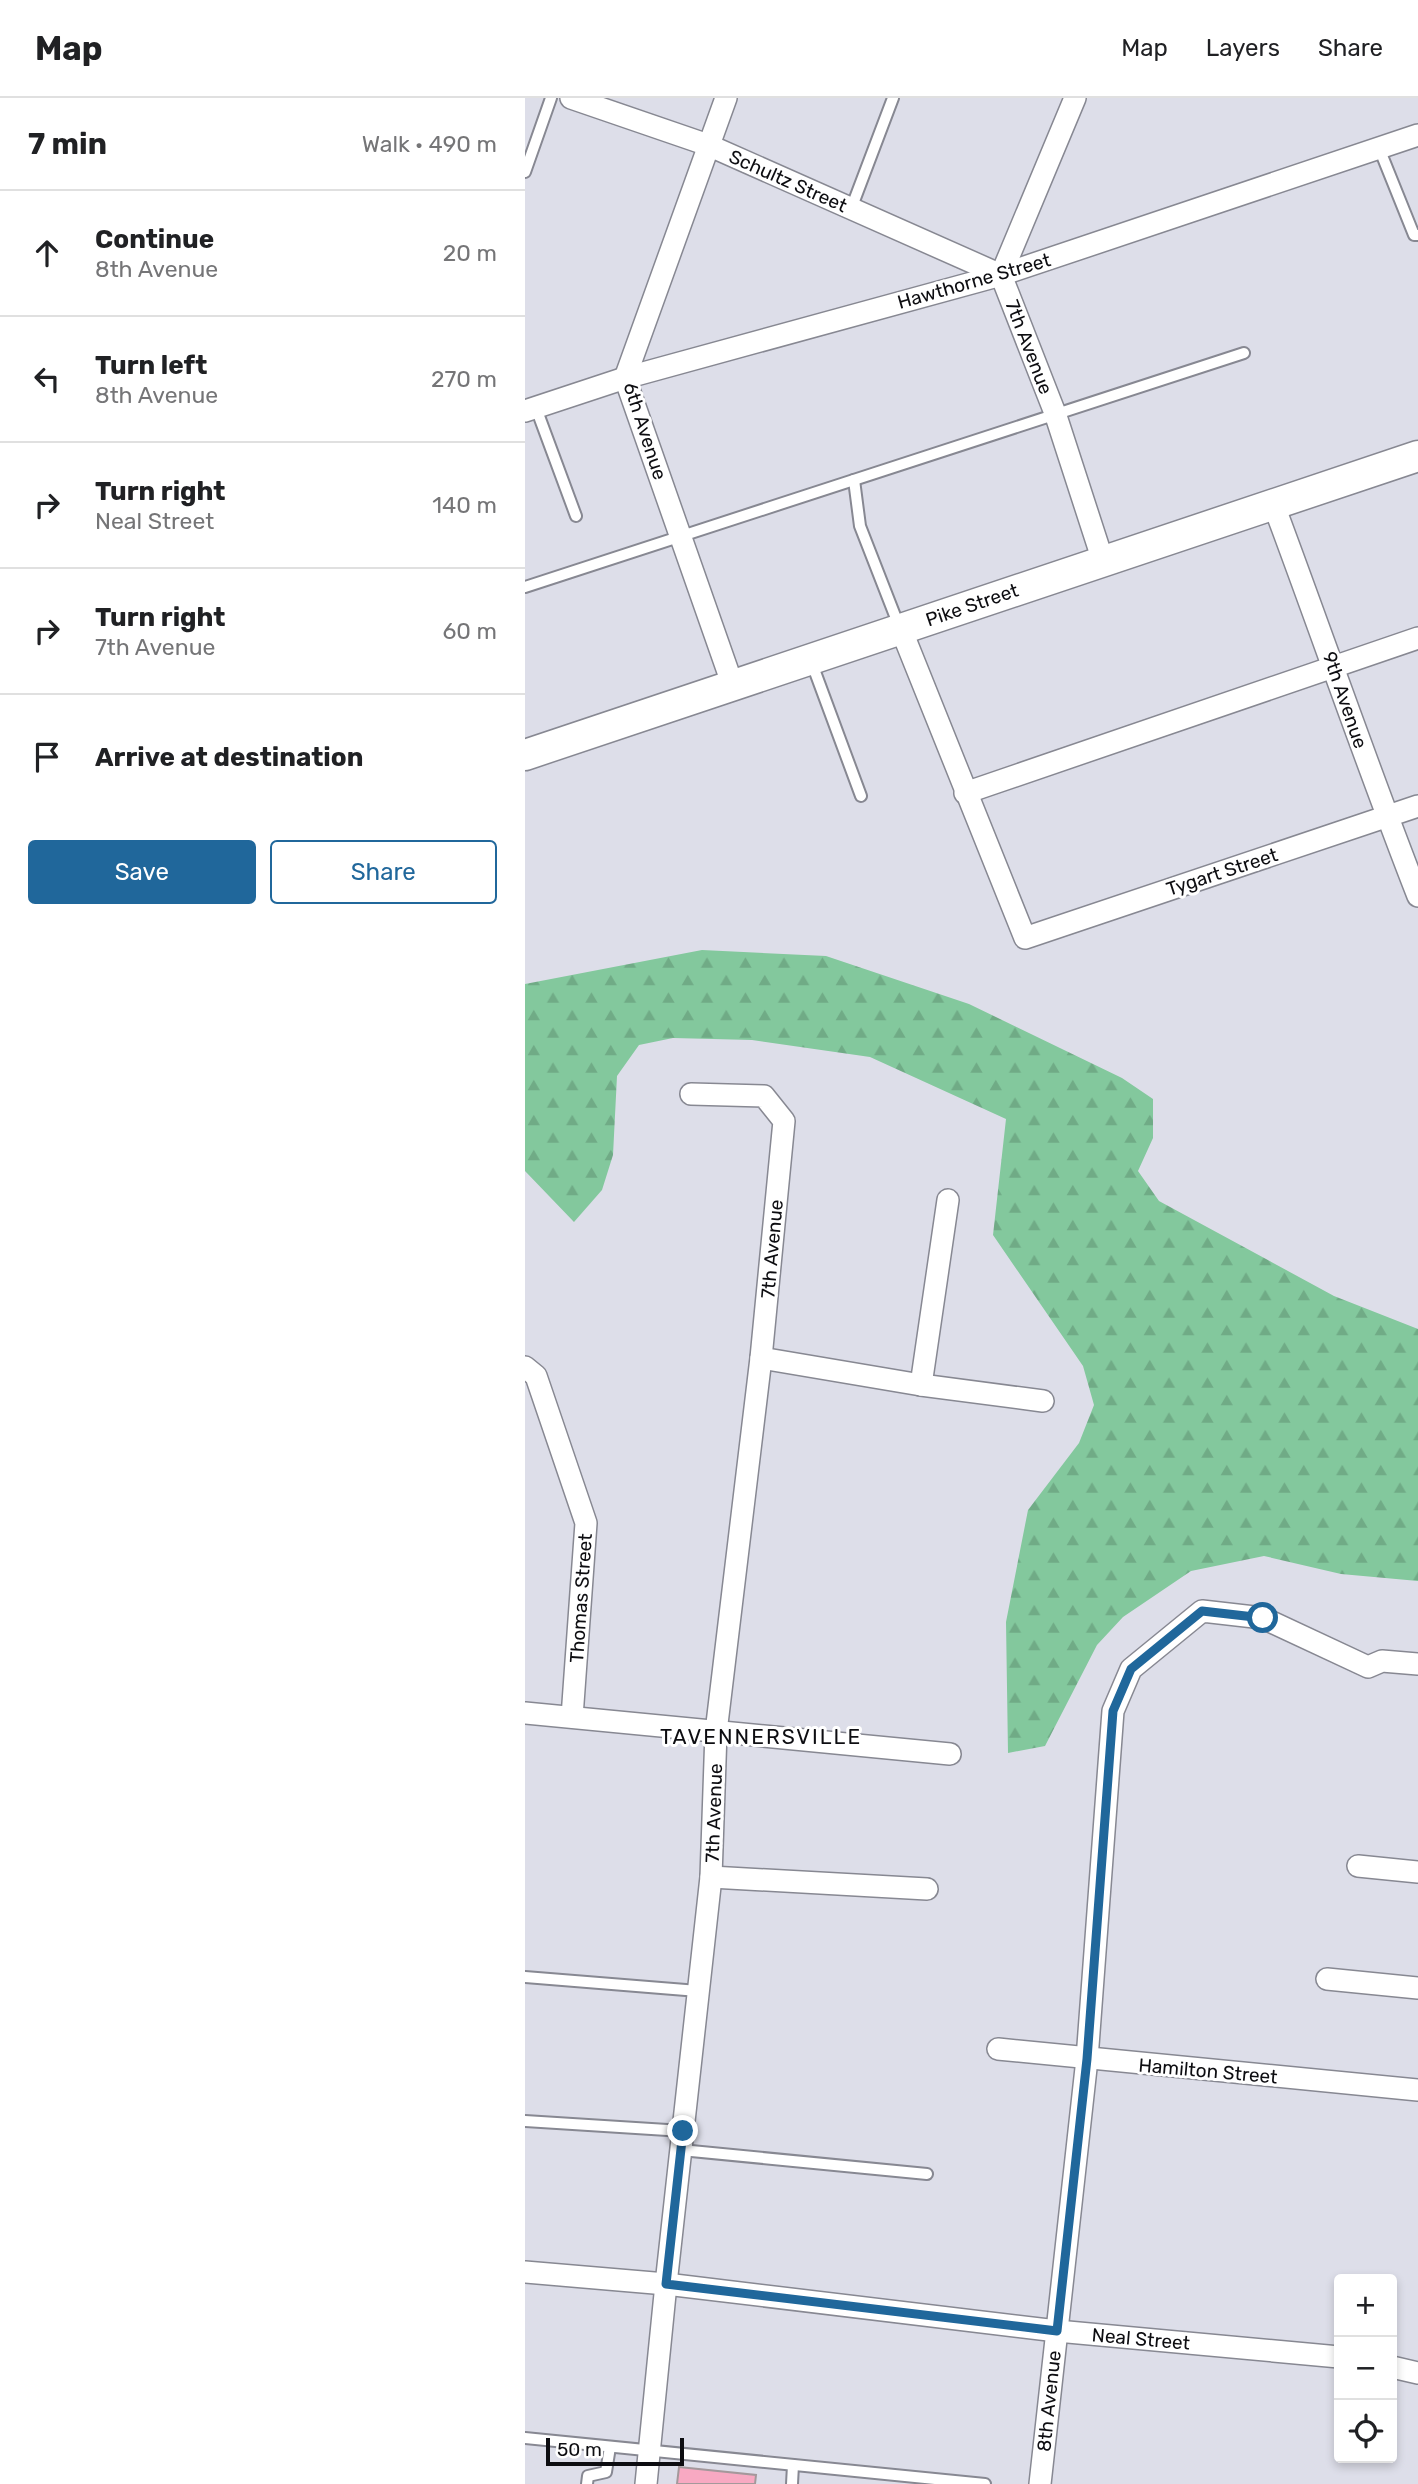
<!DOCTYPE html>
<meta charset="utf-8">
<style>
body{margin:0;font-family:Rubik,sans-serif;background:#f6f6f6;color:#202124}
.controls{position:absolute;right:21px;bottom:21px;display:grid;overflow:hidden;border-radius:7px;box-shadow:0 4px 10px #0003}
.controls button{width:63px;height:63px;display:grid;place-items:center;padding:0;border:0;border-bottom:2px solid #e0e0e0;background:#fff;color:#202124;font:35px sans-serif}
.scale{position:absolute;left:21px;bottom:18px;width:138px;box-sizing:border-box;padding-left:7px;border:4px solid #0d0d11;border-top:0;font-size:19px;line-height:24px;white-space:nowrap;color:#0d0d11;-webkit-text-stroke:5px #fff;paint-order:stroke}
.stop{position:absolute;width:21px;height:21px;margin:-16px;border:5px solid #20679b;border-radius:50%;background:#fff}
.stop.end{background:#20679b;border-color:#fff;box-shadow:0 2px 7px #0008}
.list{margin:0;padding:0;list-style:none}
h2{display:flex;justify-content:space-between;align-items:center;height:91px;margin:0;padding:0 28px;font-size:30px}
h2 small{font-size:23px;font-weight:400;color:#757577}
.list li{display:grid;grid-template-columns:46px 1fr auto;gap:21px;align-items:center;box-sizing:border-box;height:126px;padding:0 28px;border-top:2px solid #e0e0e0}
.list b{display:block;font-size:26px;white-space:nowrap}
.list p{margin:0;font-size:23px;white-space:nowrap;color:#757577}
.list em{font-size:23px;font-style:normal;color:#757577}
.actions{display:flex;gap:14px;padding:21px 28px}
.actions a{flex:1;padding:16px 0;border:2px solid #20679b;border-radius:7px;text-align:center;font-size:24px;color:#20679b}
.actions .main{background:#20679b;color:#fff}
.icon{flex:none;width:38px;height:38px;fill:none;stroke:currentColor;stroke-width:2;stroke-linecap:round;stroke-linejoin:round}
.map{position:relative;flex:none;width:893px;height:2386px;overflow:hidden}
header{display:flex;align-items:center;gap:42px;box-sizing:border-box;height:98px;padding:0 35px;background:#fff;border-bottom:2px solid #e0e0e0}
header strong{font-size:33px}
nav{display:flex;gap:38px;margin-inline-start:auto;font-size:24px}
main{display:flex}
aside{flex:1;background:#fff}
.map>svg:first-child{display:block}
.forest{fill:url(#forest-firs)}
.building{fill:#f8a9c2;stroke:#a4989b;stroke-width:2}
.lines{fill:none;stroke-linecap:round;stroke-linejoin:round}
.lane-casing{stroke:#878892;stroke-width:14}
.street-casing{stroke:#878892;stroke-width:24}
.secondary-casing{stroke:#878892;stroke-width:33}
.lane{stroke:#fff;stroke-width:10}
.street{stroke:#fff;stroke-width:21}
.secondary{stroke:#fff;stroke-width:30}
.route{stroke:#20679b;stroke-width:9}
.labels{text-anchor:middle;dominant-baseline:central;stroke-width:6;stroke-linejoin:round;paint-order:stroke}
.street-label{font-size:19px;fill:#0d0d11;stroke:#fff}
.neighbourhood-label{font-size:21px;letter-spacing:2px;fill:#0d0d11;stroke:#fff}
</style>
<header>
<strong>Map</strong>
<nav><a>Map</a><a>Layers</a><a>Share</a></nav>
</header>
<main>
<aside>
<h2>7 min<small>Walk · 490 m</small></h2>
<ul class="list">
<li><svg class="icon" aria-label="ahead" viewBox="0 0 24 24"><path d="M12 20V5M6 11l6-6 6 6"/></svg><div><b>Continue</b><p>8th Avenue</p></div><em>20 m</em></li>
<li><svg class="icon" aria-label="left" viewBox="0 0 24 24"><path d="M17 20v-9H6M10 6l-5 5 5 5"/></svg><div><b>Turn left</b><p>8th Avenue</p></div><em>270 m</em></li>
<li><svg class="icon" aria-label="right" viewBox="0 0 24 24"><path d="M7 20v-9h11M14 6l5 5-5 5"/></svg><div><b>Turn right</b><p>Neal Street</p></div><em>140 m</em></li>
<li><svg class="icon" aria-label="right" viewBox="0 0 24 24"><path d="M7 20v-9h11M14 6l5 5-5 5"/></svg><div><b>Turn right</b><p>7th Avenue</p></div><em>60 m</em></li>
<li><svg class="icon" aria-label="arrive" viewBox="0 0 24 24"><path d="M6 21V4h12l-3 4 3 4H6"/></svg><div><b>Arrive at destination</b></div></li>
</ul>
<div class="actions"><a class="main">Save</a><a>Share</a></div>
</aside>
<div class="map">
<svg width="893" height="2386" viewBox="0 0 893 2386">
<defs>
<pattern id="forest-firs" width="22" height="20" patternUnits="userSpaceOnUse" patternTransform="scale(1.75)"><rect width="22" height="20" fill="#83c89d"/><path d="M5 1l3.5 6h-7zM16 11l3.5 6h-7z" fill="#70ab86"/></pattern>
</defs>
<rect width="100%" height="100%" fill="#dddee9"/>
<!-- forest -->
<polygon class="forest" points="177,852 301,858 444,906 597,980 628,1001 628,1040 613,1073 634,1103 809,1198 893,1231 893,1483 816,1476 739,1458 666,1473 598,1519 572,1547 520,1648 483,1655 481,1524 503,1412 554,1345 569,1307 558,1268 468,1137 481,1021 345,959 227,942 148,940 114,947 92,978 88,1057 77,1092 49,1124 0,1073 0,886"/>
<!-- building -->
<polygon class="building" points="154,2369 231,2377 230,2386 152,2386"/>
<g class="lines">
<defs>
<g id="lane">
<polyline points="854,50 889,137 893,137"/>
<polyline points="0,74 26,0"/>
<polyline points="326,111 368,0"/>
<polyline points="11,310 51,418"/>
<polyline points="329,382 335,428 374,528"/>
<polyline points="0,489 719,255"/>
<polyline points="286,563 336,698"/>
<polyline points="0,1879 173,1893"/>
<polyline points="0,2023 158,2033"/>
<polyline points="156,2052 402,2076"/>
<polyline points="0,2340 460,2386"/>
<polyline points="62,2386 63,2378 81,2374 85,2349"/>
<polyline points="267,2386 268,2367"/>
</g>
<g id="street">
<polyline points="46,0 183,47 476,177"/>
<polyline points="201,0 100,280 208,588"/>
<polyline points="550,0 476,177 530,315 578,463"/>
<polyline points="0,313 100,280 476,177 893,37"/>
<path d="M748 405C797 536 842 668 893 798"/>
<polyline points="376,531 500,840 893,708"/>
<polyline points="440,695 893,540"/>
<polyline points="236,1260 396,1287 518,1303"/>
<polyline points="0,1269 11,1278 61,1425 47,1619"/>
<polyline points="396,1287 423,1102"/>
<polyline points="0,1615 425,1656"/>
<polyline points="833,1768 893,1774"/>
<polyline points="186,1779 402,1791"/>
<polyline points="802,1881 893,1890"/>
<polyline points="473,1951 893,1992"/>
<polyline points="0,2174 141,2186 532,2233 814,2259"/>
<polyline points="867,2269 893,2275"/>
<polyline points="121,2386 141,2186 186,1779 191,1634 236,1260 259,1023 239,998 166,996"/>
<polyline points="515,2386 562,1961 588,1613 606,1571 677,1513 738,1520 843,1569 857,1563 893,1566"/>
</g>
<polyline id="secondary" points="0,657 893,358"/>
</defs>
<!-- lane casing -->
<use href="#lane" class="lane-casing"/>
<!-- street casing -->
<use href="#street" class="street-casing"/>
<!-- secondary casing -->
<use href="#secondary" class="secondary-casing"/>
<!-- lane -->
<use href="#lane" class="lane"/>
<!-- street -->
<use href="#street" class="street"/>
<!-- secondary -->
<use href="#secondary" class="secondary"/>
</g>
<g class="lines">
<!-- route -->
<polyline class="route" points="158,2033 141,2186 532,2233 562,1961 588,1613 606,1571 677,1513 738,1520"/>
</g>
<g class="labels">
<!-- street labels -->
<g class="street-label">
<text transform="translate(263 83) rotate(24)">Schultz Street</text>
<text transform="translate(449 183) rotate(-16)">Hawthorne Street</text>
<text transform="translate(504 249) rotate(69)">7th Avenue</text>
<text transform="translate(120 333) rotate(72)">6th Avenue</text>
<text transform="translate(447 507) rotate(-19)">Pike Street</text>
<text transform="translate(820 602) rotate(71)">9th Avenue</text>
<text transform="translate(697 774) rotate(-18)">Tygart Street</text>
<text transform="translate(247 1151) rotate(-85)">7th Avenue</text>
<text transform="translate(56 1500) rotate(-86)">Thomas Street</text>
<text transform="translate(189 1715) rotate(-88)">7th Avenue</text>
<text transform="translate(683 1973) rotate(5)">Hamilton Street</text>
<text transform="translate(616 2241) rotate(5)">Neal Street</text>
<text transform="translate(524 2303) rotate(-84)">8th Avenue</text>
</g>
<!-- neighbourhood labels -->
<g class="neighbourhood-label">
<text x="236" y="1638">TAVENNERSVILLE</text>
</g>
</g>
</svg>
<div class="controls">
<button>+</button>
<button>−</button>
<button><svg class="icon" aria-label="locate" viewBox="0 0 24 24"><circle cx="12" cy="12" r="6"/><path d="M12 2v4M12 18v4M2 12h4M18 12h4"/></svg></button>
</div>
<div class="scale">50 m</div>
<div class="stop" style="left:738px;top:1520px"></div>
<div class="stop end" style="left:158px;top:2033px"></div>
</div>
</main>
